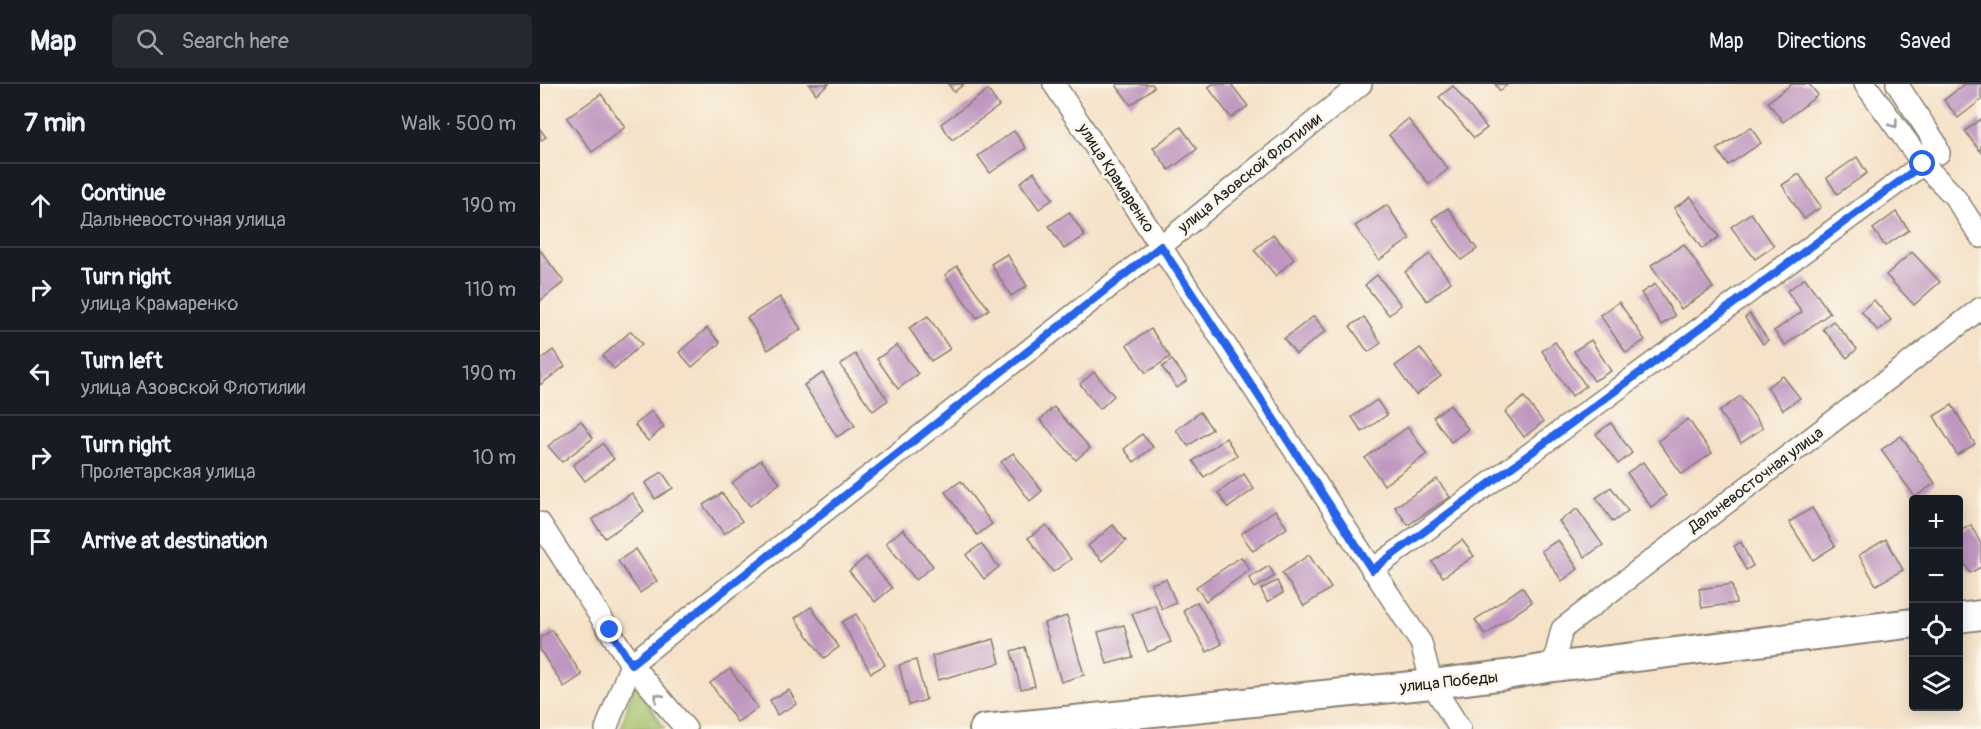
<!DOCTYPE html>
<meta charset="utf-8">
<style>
body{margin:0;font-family:Pangolin,sans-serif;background:#242831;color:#f1f3f6}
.controls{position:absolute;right:18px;bottom:18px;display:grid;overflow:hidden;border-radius:6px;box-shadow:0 3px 15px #0003}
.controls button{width:54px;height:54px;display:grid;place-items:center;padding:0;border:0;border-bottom:2px solid #363941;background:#171b24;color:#f1f3f6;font:30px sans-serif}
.stop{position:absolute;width:18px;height:18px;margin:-14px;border:4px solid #2563eb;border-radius:50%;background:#fff}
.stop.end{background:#2563eb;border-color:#fff;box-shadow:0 2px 6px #0008}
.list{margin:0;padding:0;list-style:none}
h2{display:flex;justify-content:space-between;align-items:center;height:78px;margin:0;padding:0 24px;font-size:26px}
h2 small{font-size:20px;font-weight:400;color:#9ea1a6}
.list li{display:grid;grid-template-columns:39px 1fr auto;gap:18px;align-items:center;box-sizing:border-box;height:84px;padding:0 24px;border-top:2px solid #363941}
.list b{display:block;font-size:22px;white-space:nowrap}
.list p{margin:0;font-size:20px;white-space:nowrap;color:#9ea1a6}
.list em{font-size:20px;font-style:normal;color:#9ea1a6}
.icon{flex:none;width:33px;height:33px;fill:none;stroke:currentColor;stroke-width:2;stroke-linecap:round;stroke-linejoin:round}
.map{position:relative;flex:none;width:1441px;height:645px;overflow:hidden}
header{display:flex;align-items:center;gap:36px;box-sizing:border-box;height:84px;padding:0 30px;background:#171b24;border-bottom:2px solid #363941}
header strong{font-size:28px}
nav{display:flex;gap:33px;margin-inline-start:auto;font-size:21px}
.search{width:420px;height:54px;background:#242831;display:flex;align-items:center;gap:15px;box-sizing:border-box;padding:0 21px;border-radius:6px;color:#9ea1a6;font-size:22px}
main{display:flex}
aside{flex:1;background:#171b24}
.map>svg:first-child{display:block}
.green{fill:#a0c068;stroke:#5e6e42;stroke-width:1.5}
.building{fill:#bf96bf}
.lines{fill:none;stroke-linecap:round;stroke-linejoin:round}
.street-casing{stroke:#887f72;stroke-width:24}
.secondary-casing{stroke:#887f72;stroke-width:32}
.street{stroke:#fff;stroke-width:21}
.secondary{stroke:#fff;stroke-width:28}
.oneway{stroke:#999}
.route{stroke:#2563eb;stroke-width:8}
.labels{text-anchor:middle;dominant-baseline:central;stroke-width:6;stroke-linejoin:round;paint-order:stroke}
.street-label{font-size:16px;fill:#1c1c1c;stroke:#fbf7ec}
</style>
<header>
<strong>Map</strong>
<div class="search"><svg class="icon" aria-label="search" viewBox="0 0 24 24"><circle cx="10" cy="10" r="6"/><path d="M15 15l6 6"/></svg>Search here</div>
<nav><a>Map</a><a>Directions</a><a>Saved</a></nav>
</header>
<main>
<aside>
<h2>7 min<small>Walk · 500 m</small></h2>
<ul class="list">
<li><svg class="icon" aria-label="ahead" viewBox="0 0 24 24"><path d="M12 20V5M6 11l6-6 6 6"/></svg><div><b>Continue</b><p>Дальневосточная улица</p></div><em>190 m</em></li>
<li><svg class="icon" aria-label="right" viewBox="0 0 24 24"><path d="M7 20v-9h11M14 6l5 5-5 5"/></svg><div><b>Turn right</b><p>улица Крамаренко</p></div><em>110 m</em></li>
<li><svg class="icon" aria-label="left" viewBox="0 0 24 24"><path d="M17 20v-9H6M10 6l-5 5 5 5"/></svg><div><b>Turn left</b><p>улица Азовской Флотилии</p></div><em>190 m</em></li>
<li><svg class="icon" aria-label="right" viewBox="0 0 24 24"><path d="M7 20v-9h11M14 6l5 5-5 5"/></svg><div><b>Turn right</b><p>Пролетарская улица</p></div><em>10 m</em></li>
<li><svg class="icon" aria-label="arrive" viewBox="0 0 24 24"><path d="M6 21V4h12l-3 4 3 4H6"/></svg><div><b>Arrive at destination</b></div></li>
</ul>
</aside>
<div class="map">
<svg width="1441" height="645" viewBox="0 0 1441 645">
<rect width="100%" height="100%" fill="#fbf7ec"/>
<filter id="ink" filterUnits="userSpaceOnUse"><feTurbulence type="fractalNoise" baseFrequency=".0167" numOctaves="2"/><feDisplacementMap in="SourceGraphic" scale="12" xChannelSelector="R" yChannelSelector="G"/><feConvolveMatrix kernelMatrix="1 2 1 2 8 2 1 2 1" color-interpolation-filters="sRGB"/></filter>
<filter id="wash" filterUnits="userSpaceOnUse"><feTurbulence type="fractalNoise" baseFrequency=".008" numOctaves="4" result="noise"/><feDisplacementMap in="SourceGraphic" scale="24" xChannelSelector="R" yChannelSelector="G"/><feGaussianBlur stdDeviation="1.35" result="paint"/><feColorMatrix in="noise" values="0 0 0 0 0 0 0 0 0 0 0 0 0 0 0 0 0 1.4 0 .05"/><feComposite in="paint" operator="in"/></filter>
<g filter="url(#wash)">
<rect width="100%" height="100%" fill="#f5e2c8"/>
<!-- green -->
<polygon class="green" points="95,597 124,644 81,645"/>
<g id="blocks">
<!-- building -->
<g class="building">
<polygon points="269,0 289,0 276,10"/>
<polygon points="408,0 424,0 414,8"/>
<polygon points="578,0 612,0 614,3 591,21 576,1"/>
<polygon points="673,0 691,0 708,22 691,34 668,3"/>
<polygon points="955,0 968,0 960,7"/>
<polygon points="1252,0 1269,0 1278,11 1243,38 1228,18"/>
<polygon points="1425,0 1441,0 1441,16 1418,34 1404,16"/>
<polygon points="913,2 947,44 934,54 899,13"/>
<polygon points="448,6 459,22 412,56 401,40"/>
<polygon points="61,10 85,43 52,68 27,34"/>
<polygon points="868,35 908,85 889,100 849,51"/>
<polygon points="1441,35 1441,68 1425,47"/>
<polygon points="641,43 657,65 629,86 613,64"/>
<polygon points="1211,43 1221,59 1188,81 1177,65"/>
<polygon points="0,45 6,53 0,57"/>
<polygon points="474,47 486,64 450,89 438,72"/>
<polygon points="1317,73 1327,89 1297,110 1287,94"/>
<polygon points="494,88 513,115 499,125 480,99"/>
<polygon points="1259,90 1281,123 1264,135 1242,101"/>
<polygon points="1151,113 1179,153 1162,165 1134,124"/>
<polygon points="847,121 870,155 839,176 815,142"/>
<polygon points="908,124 937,165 921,176 892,135"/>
<polygon points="529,128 545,152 524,165 509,142"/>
<polygon points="1356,128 1369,146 1345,162 1333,145"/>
<polygon points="1211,129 1234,162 1215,175 1191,143"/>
<polygon points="733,150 754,175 736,192 714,166"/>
<polygon points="1144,160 1173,204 1141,225 1111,181"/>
<polygon points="0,166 24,198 0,217"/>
<polygon points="1372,168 1400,198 1374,221 1346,191"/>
<polygon points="467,170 487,202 471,212 451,180"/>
<polygon points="890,170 911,198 887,217 865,188"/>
<polygon points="417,182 449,225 437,234 405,191"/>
<polygon points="837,191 861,221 849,231 825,201"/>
<polygon points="1265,194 1290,229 1245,261 1234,247 1262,228 1247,207"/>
<polygon points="1115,200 1135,232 1121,241 1101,209"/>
<polygon points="240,213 261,245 228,266 207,234"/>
<polygon points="1334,216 1351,236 1338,247 1321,227"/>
<polygon points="1079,218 1105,256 1086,269 1060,231"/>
<polygon points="1210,230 1228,256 1223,260 1205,234"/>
<polygon points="388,232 410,265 391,277 369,244"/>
<polygon points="774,232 786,247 756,270 744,255"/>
<polygon points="824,233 841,259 828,268 810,242"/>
<polygon points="1293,237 1317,265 1307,274 1283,245"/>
<polygon points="167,244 180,259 152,283 139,268"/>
<polygon points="611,245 630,273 606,289 587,261"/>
<polygon points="91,247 102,260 74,285 63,272"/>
<polygon points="1051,256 1071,287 1054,297 1034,267"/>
<polygon points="1015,258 1046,302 1032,312 1002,267"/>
<polygon points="357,261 378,290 358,305 337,275"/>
<polygon points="880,264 901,292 876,311 855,282"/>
<polygon points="13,266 25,282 0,301 0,276"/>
<polygon points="315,270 348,316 333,327 300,281"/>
<polygon points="632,276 647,296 637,304 622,283"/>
<polygon points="554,288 574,312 560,325 540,300"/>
<polygon points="283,289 315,342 297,353 264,301"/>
<polygon points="1243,292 1260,314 1243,326 1227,303"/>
<polygon points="1200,312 1223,344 1201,359 1179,328"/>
<polygon points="984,313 1003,338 984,353 965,328"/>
<polygon points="837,316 847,331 822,348 812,333"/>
<polygon points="910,321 928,345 911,358 893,333"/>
<polygon points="1412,321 1435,360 1417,371 1394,332"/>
<polygon points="514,323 550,364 536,376 500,336"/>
<polygon points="111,327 124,343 108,357 95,341"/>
<polygon points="660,328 672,345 648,362 636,346"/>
<polygon points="1148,335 1172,369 1142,390 1118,357"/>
<polygon points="41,337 53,354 22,378 8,362"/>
<polygon points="1071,339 1092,369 1078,380 1056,350"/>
<polygon points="868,343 887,370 844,401 825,374"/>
<polygon points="602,350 613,363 594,378 584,365"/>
<polygon points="1361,352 1395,399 1375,413 1341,366"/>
<polygon points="686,354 697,371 664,393 653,377"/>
<polygon points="63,360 74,375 45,397 33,381"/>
<polygon points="473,369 502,407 490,417 461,378"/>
<polygon points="221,376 240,399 210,422 192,399"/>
<polygon points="1103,378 1126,412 1111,423 1087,389"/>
<polygon points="122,388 133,404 115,415 105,399"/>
<polygon points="704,390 714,405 688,424 678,409"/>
<polygon points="897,395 910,413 868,441 855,423"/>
<polygon points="421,397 452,440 437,451 405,408"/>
<polygon points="1071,403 1088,427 1073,438 1056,414"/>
<polygon points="92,409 104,427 65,454 52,436"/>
<polygon points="182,409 202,437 184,450 163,421"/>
<polygon points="1272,424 1295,462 1273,476 1249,438"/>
<polygon points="1037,425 1063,461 1045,473 1019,437"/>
<polygon points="735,426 747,444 713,467 701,450"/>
<polygon points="506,441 531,475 513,488 488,454"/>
<polygon points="573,441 586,457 562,477 548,462"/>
<polygon points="1431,441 1441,460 1441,483 1430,489 1418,468 1418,448"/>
<polygon points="363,445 393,482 376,496 346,459"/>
<polygon points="1346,455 1363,486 1336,501 1319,471"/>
<polygon points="922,456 934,472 903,493 892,478"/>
<polygon points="1018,456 1038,485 1022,497 1001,467"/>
<polygon points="1201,458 1213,482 1206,486 1194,462"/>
<polygon points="441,460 459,483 444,495 426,471"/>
<polygon points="96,465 117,497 100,509 78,477"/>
<polygon points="769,471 791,504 764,522 742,489"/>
<polygon points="326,473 352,504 335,518 309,487"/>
<polygon points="701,473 710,486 666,517 656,503"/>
<polygon points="729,482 735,492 715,504 709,494"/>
<polygon points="626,495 636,519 622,525 611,500"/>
<polygon points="737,497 743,509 727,518 721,505"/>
<polygon points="1192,500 1196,519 1162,524 1159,505"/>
<polygon points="982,503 992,518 945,551 935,536"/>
<polygon points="657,518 682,560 667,568 643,526"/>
<polygon points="615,521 631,558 608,568 592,530"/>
<polygon points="271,523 299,563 284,574 255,534"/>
<polygon points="316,530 345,581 331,589 302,538"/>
<polygon points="527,532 544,591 521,598 504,539"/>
<polygon points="584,541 593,573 567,580 558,548"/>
<polygon points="12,546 42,591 24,603 0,566 0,554"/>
<polygon points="454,555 460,579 398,596 392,572"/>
<polygon points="485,563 495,602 481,605 471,567"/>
<polygon points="376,576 386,616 369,621 359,581"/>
<polygon points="190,585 218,624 197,638 170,599"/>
<polygon points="249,606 257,620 237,631 230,616"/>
</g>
</g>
</g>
<g filter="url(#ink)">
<use href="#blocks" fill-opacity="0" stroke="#887f72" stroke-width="1.5"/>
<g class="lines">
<defs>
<g id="street">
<polyline points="514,0 881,559 892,600 920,645"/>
<polyline points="1325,0 1383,80 1414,112 1441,153"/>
<polyline points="1357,0 1395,58 1399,69"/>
<polyline points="0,439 91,580 146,645"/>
<polyline points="832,486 1383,80 1395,58"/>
<polyline points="91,580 621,162 821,0"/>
<polyline points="1013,583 1022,545 1441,224"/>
<polyline points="66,645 91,580"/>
</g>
<g id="secondary">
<polyline points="1418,534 1441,531"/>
<polyline points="444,645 892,600 966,591 1013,583 1374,539"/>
</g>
</defs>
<!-- street casing -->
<use href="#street" class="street-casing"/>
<!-- secondary casing -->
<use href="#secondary" class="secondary-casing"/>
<!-- street -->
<use href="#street" class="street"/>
<!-- secondary -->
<use href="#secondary" class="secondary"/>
</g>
<!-- one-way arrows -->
<defs><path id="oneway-chevron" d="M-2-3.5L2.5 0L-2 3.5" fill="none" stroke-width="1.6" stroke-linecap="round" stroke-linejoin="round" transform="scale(1.5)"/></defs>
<g class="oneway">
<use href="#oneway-chevron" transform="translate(1354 40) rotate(53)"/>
<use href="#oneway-chevron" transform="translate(118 613) rotate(-129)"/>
</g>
</g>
<g class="lines" filter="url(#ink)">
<!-- route -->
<polyline class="route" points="70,546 91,580 621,162 832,486 1383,80"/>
</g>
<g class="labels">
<!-- street labels -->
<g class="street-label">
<text transform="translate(710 89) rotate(-39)">улица Азовской Флотилии</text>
<text transform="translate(576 94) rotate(57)">улица Крамаренко</text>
<text transform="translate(1216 396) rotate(-37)">Дальневосточная улица</text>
<text transform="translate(909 598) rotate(-6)">улица Победы</text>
</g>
</g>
</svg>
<div class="controls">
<button>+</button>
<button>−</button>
<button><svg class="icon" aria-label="locate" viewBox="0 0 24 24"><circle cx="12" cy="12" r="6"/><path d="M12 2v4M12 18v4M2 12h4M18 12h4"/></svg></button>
<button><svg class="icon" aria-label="layers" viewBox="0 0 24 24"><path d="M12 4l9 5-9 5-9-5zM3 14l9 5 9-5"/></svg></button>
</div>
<div class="stop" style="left:1383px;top:80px"></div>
<div class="stop end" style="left:70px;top:546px"></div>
</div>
</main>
